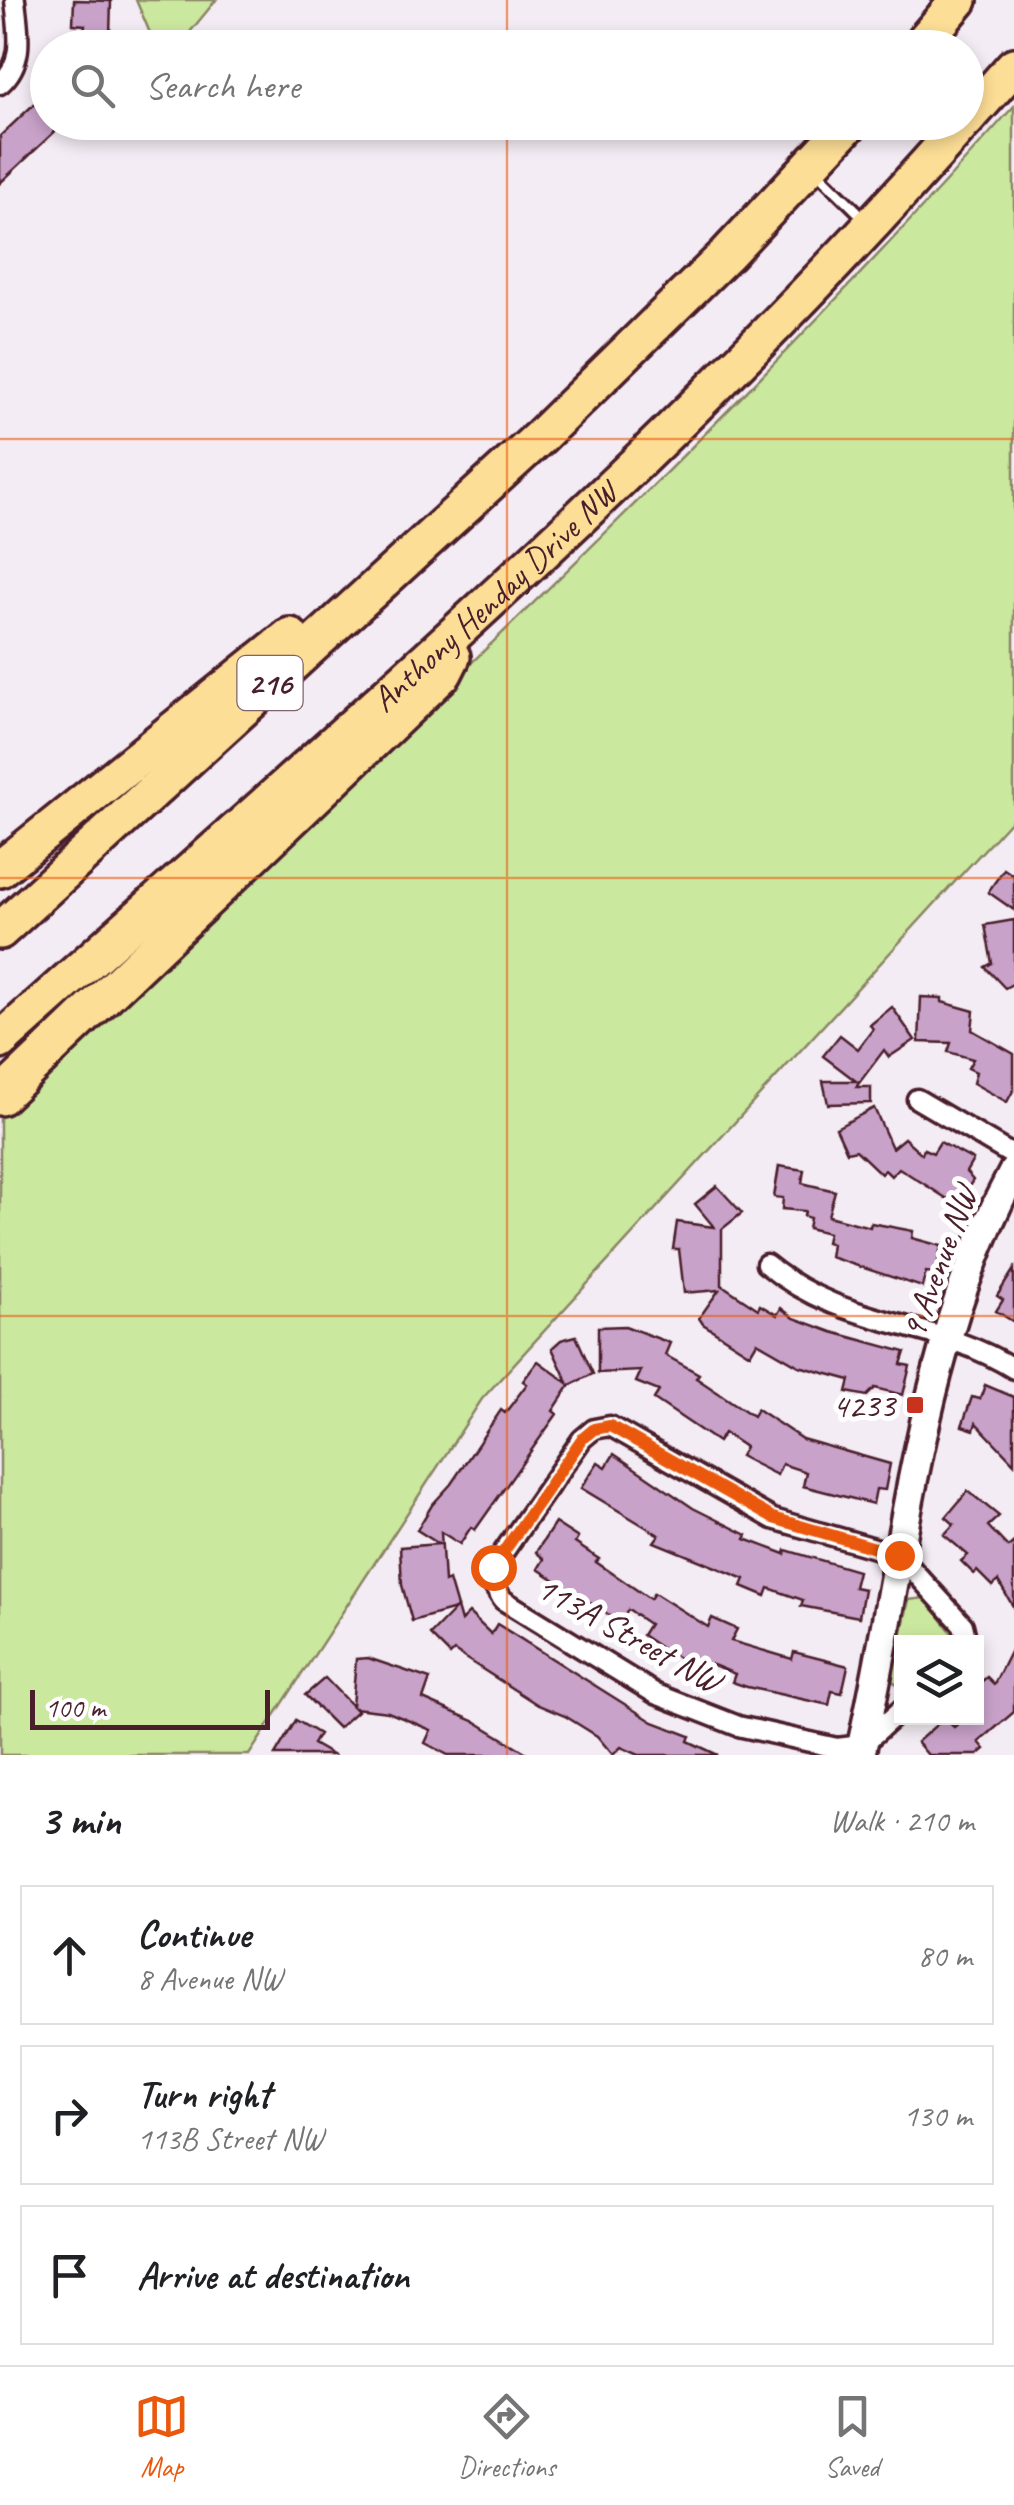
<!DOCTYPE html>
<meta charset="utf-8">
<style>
body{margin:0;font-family:Caveat,sans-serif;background:#f2f2f2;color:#202124}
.controls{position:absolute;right:30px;bottom:30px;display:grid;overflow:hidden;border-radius:0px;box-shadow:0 5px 15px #0003}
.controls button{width:90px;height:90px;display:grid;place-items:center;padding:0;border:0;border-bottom:2px solid #e0e0e0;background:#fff;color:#202124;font:50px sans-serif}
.scale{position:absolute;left:30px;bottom:25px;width:240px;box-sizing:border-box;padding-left:10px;border:5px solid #4a1f2b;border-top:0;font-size:28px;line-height:35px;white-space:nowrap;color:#4a1f2b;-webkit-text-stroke:8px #fff;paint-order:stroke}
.stop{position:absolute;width:30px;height:30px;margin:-22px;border:8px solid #ea580c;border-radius:50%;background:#fff}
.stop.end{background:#ea580c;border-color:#fff;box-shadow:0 2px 10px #0008}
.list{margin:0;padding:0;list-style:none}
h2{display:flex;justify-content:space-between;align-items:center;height:130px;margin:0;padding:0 40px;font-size:42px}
h2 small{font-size:32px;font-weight:400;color:#757577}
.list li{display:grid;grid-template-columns:65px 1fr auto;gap:30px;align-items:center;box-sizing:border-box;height:140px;margin:0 20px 20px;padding:0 20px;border:2px solid #e0e0e0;border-radius:0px}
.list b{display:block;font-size:38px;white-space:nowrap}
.list p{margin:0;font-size:32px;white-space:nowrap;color:#757577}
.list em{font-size:32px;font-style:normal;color:#757577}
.icon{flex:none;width:55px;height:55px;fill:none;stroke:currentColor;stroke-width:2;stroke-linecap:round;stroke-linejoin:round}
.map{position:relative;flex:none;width:1014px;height:1755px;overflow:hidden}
.search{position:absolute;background:#fff;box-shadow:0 5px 15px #0003;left:30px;right:30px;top:30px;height:110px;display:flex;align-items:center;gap:25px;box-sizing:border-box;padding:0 35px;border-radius:55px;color:#757577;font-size:38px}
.sheet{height:610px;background:#fff}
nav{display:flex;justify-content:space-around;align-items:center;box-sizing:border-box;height:140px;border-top:2px solid #e0e0e0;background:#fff;font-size:28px;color:#757577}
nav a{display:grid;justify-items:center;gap:5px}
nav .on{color:#ea580c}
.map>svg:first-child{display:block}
.green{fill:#cbe89f;stroke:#8a8465;stroke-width:2.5}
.building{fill:#c9a2c9;stroke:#4a1f2b;stroke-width:2.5}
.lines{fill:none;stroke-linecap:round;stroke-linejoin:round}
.lane-casing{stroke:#4a1f2b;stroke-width:16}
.street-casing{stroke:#4a1f2b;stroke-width:25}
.secondary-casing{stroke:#4a1f2b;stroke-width:35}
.highway-casing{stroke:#4a1f2b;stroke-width:42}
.lane{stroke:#fff;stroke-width:9}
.street{stroke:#fff;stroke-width:18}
.secondary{stroke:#fff;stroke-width:28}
.highway{stroke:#fdde96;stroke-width:35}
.route{stroke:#ea580c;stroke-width:12}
.grid{fill:none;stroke:#e8590c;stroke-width:2.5;stroke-opacity:0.55}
.poi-dot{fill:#c8321e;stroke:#fff;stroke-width:4}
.labels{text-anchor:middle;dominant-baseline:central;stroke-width:10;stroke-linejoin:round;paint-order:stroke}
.shield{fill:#fff;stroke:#80626b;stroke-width:2.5}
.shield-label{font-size:32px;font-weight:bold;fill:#4a1f2b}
.street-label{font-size:35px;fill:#4a1f2b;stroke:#fff}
.poi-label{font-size:35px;fill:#4a1f2b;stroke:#fff;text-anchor:end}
</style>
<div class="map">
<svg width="1014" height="1755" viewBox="0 0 1014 1755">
<rect width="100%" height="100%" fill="#f4ecf4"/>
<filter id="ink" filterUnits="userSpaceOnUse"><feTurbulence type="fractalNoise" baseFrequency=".01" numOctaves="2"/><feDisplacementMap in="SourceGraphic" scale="20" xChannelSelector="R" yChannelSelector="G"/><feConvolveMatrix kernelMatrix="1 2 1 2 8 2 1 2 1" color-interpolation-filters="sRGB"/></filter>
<g filter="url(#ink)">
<!-- green -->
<g class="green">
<polygon points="136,0 216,0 177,48 156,47"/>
<path d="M1014 106V817L482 1399 249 1755H0V1111C344 782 698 462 1014 106Z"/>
<polygon points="925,1598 959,1642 902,1642 901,1687 891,1680 909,1600"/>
</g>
<!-- building -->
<g class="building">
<polygon points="74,0 111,1 110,35 140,40 139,48 81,48 85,25 73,24"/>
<polygon points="48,91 48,122 65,122 0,183 0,136"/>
<polygon points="1004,869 1014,876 1014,910 988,892"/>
<polygon points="1014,920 1014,983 1005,988 985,967 992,963 985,925"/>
<polygon points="921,997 942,998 942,1002 974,1011 972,1030 1014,1054 1014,1089 1007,1102 973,1083 976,1072 968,1068 973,1059 948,1052 951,1043 919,1042"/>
<polygon points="892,1007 915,1040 889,1057 884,1050 856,1087 871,1087 871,1103 828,1104 823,1081 856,1081 823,1056 840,1035 858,1049 873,1029 870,1025"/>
<polygon points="874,1108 892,1148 904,1138 922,1154 924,1149 933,1153 940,1142 973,1160 966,1172 973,1180 957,1205 899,1168 891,1176 885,1170 881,1174 856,1150 847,1152 836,1128"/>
<polygon points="779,1166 804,1170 802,1183 835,1191 828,1216 870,1227 871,1223 913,1231 912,1238 941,1246 936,1273 926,1272 922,1287 830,1257 832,1244 826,1242 828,1233 808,1228 810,1218 804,1216 805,1211 782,1209 783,1198 774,1197"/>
<polygon points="717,1186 742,1213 722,1229 722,1285 758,1309 760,1305 777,1315 781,1308 794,1318 832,1332 905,1352 901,1364 910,1366 903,1395 875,1388 867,1396 847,1392 850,1380 799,1366 757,1342 750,1354 703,1324 699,1318 719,1290 684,1293 679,1249 673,1249 677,1222 714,1227 695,1204"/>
<polygon points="1014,1269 1014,1322 996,1311 1003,1300 997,1296"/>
<polygon points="625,1326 670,1343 665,1355 699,1374 696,1378 753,1416 757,1409 802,1439 890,1464 885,1490 876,1489 873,1504 803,1486 806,1472 782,1464 777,1475 755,1464 740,1456 745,1447 724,1433 718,1442 654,1399 659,1391 636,1382 641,1371 598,1373 598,1327"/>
<polygon points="576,1336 593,1374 570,1385 553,1411 557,1414 475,1530 471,1527 460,1544 441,1532 444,1582 449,1580 461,1621 469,1613 491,1634 497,1624 653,1722 690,1736 688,1741 718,1755 639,1755 621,1747 613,1755 597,1736 565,1716 538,1705 454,1651 450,1655 430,1635 455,1609 412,1621 402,1585 400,1547 439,1544 417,1530 432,1505 451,1484 501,1410 505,1413 527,1384 523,1381 538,1361 568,1383 552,1348 561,1340"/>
<polygon points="985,1385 1014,1397 1014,1463 976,1423 974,1430 962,1426 972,1397 980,1399"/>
<polygon points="614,1454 693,1508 747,1535 745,1539 785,1554 786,1550 858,1571 854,1587 864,1589 859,1617 801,1606 803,1600 769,1588 766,1596 742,1586 745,1579 654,1542 659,1535 581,1488 598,1462 606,1467"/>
<polygon points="968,1491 999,1516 988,1526 1008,1547 1014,1542 1014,1608 998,1581 992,1586 977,1571 974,1574 961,1561 968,1555 944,1535 954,1524 946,1517"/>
<polygon points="555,1523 578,1538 575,1543 599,1559 596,1562 650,1599 654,1593 708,1627 712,1618 737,1629 731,1641 792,1659 794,1652 848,1666 842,1693 832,1691 829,1705 747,1687 732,1682 735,1674 711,1664 706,1673 661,1648 642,1635 649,1624 628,1610 620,1622 538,1569 544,1559 536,1552"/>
<polygon points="1014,1644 1014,1712 979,1742 985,1749 978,1755 928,1755 917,1742 944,1718 954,1727 965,1718 976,1718 976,1686 987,1677 994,1684"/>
<polygon points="368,1658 430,1679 423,1699 476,1722 530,1755 448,1755 425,1743 431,1730 388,1712 354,1708 357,1711 338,1728 305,1695 325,1678 352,1706 356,1659"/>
<polygon points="296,1720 319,1734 313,1744 332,1755 275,1755"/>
</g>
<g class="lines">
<defs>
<polyline id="lane" points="817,172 866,220"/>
<g id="street">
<path d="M0 84C26 61 18 31 15 0"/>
<polyline points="917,1099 1014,1156"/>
<path d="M766 1264C844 1329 933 1318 1014 1369"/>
<polyline points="902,1709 862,1745 837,1748 738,1726 656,1694 503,1600 492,1583 493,1567 582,1439 594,1429 610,1426 773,1519 899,1555 963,1625 967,1642"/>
</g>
<path id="secondary" d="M860 1755C905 1560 917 1350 1014 1171"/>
<g id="highway">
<polyline points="918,48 959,0"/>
<polyline points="966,120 1014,66"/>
<polyline points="0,869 290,636"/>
<polyline points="0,931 541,436 727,254 851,122"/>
<path id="s1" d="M0 1041C329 745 672 456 964 122"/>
<polyline points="0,1097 444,673 452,657"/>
</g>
</defs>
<!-- lane casing -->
<use href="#lane" class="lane-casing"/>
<!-- street casing -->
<use href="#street" class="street-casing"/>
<!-- secondary casing -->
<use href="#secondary" class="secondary-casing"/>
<!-- highway casing -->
<use href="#highway" class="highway-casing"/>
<!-- lane -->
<use href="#lane" class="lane"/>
<!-- street -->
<use href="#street" class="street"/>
<!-- secondary -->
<use href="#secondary" class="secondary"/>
<!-- highway -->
<use href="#highway" class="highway"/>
</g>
</g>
<g class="lines" filter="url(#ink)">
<!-- route -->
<polyline class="route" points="493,1567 582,1439 594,1429 610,1426 773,1518 899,1555"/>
</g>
<!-- grid -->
<path class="grid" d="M507 0V48M507 122V1755M0 439H1014M0 878H1014M0 1316H1014"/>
<!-- markers -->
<rect class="poi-dot" x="905" y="1395" width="20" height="20" rx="5"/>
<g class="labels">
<!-- shield labels -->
<rect class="shield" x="237.5" y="656" width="65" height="54" rx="8"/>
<g class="shield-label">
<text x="270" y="683">216</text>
</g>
<!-- street labels -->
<g class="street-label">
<text stroke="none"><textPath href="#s1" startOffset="665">Anthony Henday Drive NW</textPath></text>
<text transform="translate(939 1262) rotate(-70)">9 Avenue NW</text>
<text transform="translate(629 1634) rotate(29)">113A Street NW</text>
</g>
<!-- poi labels -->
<g class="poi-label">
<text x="895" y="1405">4233</text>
</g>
</g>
</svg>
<div class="controls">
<button><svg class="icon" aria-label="layers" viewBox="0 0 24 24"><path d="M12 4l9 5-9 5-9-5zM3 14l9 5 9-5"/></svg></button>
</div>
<div class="scale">100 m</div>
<div class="stop" style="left:493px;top:1567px"></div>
<div class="stop end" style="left:899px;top:1555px"></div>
<div class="search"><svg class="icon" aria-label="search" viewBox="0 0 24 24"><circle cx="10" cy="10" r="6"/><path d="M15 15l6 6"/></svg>Search here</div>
</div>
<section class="sheet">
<h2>3 min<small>Walk · 210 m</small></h2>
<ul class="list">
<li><svg class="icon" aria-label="ahead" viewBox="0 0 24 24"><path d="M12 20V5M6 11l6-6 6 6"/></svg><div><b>Continue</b><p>8 Avenue NW</p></div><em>80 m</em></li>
<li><svg class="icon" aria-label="right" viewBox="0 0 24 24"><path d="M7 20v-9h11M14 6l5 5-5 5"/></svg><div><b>Turn right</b><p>113B Street NW</p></div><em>130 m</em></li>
<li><svg class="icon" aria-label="arrive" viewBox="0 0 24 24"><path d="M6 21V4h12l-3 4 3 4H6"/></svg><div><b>Arrive at destination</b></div></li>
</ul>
</section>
<nav>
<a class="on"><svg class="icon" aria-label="map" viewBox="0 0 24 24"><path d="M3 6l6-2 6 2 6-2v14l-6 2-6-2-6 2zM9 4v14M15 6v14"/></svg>Map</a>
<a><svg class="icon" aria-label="directions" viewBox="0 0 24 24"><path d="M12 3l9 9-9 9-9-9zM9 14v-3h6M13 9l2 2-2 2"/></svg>Directions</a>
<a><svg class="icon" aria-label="saved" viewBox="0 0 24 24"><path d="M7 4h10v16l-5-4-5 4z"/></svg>Saved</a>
</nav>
